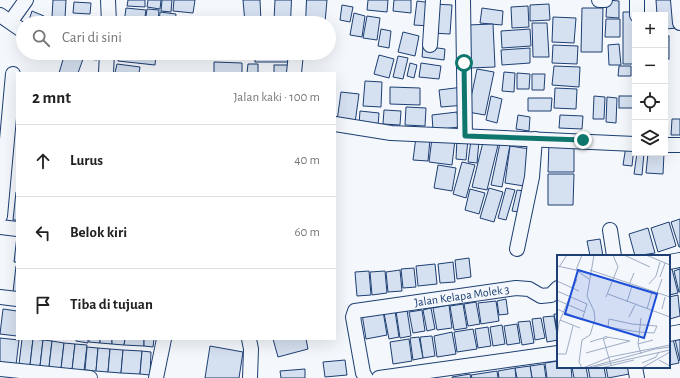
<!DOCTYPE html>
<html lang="id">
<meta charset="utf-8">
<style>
body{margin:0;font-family:"Alegreya Sans",sans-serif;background:#f2f2f2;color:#222}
.controls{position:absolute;right:12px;top:12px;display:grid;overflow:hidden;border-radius:0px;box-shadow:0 4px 16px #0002}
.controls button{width:36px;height:36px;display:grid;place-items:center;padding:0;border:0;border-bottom:1px solid #e0e0e0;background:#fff;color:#222;font:20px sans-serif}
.stop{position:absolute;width:12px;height:12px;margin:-9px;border:3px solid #0f766e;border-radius:50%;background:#fff}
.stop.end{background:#0f766e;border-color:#fff;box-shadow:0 1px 4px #0008}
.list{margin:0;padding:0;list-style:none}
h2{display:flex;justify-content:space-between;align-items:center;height:52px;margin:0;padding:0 16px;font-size:17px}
h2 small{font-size:13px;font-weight:400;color:#767676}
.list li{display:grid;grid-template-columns:26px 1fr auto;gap:12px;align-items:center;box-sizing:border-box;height:72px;padding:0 16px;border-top:1px solid #e0e0e0}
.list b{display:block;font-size:15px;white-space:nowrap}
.list em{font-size:13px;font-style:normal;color:#767676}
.icon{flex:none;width:22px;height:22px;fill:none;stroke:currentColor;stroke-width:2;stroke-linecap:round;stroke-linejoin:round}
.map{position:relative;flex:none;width:680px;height:378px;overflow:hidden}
.search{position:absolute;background:#fff;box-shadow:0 4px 16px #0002;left:16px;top:16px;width:320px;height:44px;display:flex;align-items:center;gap:10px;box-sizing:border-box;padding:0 14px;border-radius:22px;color:#767676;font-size:15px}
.panel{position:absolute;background:#fff;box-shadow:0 4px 16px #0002;left:16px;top:72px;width:320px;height:268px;border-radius:0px}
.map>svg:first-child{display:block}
.building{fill:#d5e0f0;stroke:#1d3f73}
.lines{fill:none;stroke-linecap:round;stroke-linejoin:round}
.minor-casing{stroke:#1d3f73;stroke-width:16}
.minor{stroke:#f4f7fb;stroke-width:14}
.route{stroke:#0f766e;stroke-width:5}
.labels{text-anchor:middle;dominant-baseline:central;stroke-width:3;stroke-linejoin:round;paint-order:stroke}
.street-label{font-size:12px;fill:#1d3f73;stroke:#f4f7fb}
.inset-road{fill:none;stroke:#9eadc5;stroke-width:1}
.view{fill:#1d4ed8;fill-opacity:0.15;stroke:#1d4ed8;stroke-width:2}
.inset-edge{fill:none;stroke:#1d3f73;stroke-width:2}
</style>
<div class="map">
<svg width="680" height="378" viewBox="0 0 680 378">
<rect width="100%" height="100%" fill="#f4f7fb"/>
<!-- building -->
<g class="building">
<polygon points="53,0 66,0 65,18 52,17"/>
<polygon points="128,0 145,0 145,7 127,6"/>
<polygon points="148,0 161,0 160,9 147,7"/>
<polygon points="162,0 172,0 171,12 161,11"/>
<polygon points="174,0 195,0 193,13 173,11"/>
<polygon points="243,0 260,0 261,22 245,23"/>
<polygon points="275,0 295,0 294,21 274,20"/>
<polygon points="306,0 327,0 325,23 305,23"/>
<polygon points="368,0 388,0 387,12 367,10"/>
<polygon points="394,0 411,0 411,13 393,11"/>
<polygon points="607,0 619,1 619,18 606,17"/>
<polygon points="656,0 677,0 678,28 665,29 665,15 657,15"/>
<polygon points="417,1 432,3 430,26 414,25"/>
<polygon points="74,2 91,3 90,14 73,13"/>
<polygon points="434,4 452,5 450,34 432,33"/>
<polygon points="549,4 550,20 530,21 530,5"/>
<polygon points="342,5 353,7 350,22 340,20"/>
<polygon points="528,6 529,27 512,28 511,7"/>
<polygon points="126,8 146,10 144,23 124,23"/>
<polygon points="482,8 503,11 502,25 480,23"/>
<polygon points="582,8 603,8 602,52 581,52"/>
<polygon points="147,9 159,10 158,23 145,23"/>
<polygon points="32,11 44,16 41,23 28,23"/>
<polygon points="160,12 176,14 175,23 159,23"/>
<polygon points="623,12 634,12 633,64 623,64"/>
<polygon points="354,13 365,16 362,37 350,35"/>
<polygon points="367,16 380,18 377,40 363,38"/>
<polygon points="553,17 576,18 574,43 552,42"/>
<polygon points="73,18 91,20 90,23 72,23"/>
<polygon points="177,18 194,19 194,23 176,23"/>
<polygon points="50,19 64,21 64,23 50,23"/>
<polygon points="606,19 620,19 620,37 605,37"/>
<polygon points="532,23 547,23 549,57 533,57"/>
<polygon points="493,24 495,67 469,68 467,25"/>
<polygon points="381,29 391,31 389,48 378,46"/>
<polygon points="530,29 531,46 502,48 501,31"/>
<polygon points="403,32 419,36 415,56 398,52"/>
<rect x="665" y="36" width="4" height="23"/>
<polygon points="619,44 621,65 609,65 608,45"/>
<polygon points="553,45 578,46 577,64 552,63"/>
<polygon points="423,46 445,49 444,60 422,57"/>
<polygon points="530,48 530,63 502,65 501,50"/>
<polygon points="45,53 61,53 60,56"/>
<polygon points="65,53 83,59 78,73 59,73"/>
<polygon points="89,53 98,53 97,60 88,59"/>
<polygon points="119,53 156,53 155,65 118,61"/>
<rect x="255" y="53" width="34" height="9"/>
<polygon points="379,55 394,59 389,78 374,74"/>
<polygon points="398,56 408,58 403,79 393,77"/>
<polygon points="214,62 242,63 242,73 214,73"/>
<polygon points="410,63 417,65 414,78 407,76"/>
<polygon points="421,63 441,66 439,79 419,77"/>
<polygon points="117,64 140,67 139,73 115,73"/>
<polygon points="248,64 258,64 258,73 247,73"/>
<rect x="274" y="65" width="15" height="8"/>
<polygon points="554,66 580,67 579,87 552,85"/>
<polygon points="619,66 631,66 631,76 618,76"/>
<polygon points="477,69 494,72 485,115 468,112"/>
<polygon points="504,72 515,73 514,92 502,91"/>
<polygon points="517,73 530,74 529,89 517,89"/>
<polygon points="532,74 545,74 544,90 532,90"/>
<polygon points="365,81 382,82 381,107 363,106"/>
<polygon points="390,87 420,88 420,105 390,104"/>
<polygon points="463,87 465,105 441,107 439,90"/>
<polygon points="555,88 577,89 576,109 554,108"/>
<polygon points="341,92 359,94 355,123 337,121"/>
<polygon points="491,96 502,99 497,123 486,120"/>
<polygon points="594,96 605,97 604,119 593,119"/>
<rect x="619" y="96" width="15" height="12"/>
<polygon points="607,97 617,98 616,123 606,122"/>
<polygon points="528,98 552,98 551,111 528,111"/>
<polygon points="406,107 426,108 425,126 405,125"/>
<polygon points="384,110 401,111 400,125 383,124"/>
<polygon points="360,111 379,113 378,126 359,124"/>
<polygon points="457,112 459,127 433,130 432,115"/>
<polygon points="518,115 530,117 529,131 516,129"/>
<polygon points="560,115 583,116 582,129 559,128"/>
<polygon points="672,119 680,119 680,135 671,135"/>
<polygon points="416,137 430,139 428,161 413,160"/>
<polygon points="432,138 455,140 452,165 429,162"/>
<polygon points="457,139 468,139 466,160 456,159"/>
<polygon points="471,140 479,141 477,163 468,162"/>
<polygon points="483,142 498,145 487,190 472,187"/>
<polygon points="549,142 574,142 574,172 548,172"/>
<polygon points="500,143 510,145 502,187 491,185"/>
<polygon points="510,146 530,149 524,186 505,183"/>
<polygon points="626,146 634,147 632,166 623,165"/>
<polygon points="637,153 644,153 642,175 634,174"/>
<polygon points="648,153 664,153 663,174 646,173"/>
<polygon points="462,162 475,165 466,198 453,194"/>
<polygon points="438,165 456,168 452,191 434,188"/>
<polygon points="548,174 574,174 573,205 548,205"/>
<polygon points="489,188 503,192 494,222 480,218"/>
<polygon points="506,188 515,190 506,220 498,218"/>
<polygon points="470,189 485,193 479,214 465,210"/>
<polygon points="517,190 524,191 519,212 512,211"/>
<polygon points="16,192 17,192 17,220 13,220"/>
<polygon points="680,219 680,247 679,247 671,222"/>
<polygon points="669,222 676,246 658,252 651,228"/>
<polygon points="648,228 655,253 635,256 629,234"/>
<polygon points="17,236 17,262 14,262"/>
<polygon points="600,239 603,256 590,256 587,241"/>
<polygon points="469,258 471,277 457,279 455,260"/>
<polygon points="453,262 455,282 440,283 438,264"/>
<polygon points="435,264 437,284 418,286 416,266"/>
<polygon points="16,266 17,266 17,292 13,292"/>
<polygon points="414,268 416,287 403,288 401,269"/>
<polygon points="672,269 678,293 669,295 669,270"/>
<polygon points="680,269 680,292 679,292 674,271"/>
<polygon points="400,270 402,291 388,292 386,272"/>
<polygon points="369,271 371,295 357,296 355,272"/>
<polygon points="385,271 387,293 372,295 370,272"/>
<polygon points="678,295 680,316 670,319 669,297"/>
<polygon points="506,299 508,314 499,315 497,301"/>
<polygon points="496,301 499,321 481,324 478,303"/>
<polygon points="476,302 480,324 468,326 464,304"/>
<polygon points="463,304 467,328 454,330 450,306"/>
<polygon points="449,305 452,328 437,330 433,308"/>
<polygon points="431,308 435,329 427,331 423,310"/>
<polygon points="3,309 17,311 17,336 0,334"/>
<polygon points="407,310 411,336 400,338 396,311"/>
<polygon points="422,310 425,331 413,333 409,312"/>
<polygon points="383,311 387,335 366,339 362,314"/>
<polygon points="395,311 399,337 389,339 384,313"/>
<polygon points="554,314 558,314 558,336"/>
<polygon points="554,316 558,340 547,342 543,317"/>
<polygon points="541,318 545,338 535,340 532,319"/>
<polygon points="530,321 534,343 522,345 518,322"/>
<polygon points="517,324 520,343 507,345 504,326"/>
<polygon points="502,325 505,344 493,346 490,327"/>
<polygon points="488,327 491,346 478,348 475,329"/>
<polygon points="473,329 477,349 457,352 454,332"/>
<polygon points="452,332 456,354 437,357 434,336"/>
<polygon points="432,336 435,356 423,358 420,337"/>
<polygon points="419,337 423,358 413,360 410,338"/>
<polygon points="0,338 19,340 16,365 0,363"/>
<polygon points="680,338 680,361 675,339"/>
<polygon points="22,339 33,339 30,365 19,364"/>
<polygon points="33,339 43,340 40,366 30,365"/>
<polygon points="76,339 88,339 88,343 76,341"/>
<polygon points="89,339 100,339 100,343 89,342"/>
<polygon points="100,339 112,339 112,344 100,343"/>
<polygon points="112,339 125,339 124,345 112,344"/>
<polygon points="125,339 144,339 144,346 124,345"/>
<polygon points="144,339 154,339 153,347 144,346"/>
<polygon points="273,339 306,339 308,349 278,357"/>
<polygon points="409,339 412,361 393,364 390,342"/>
<polygon points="673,339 679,363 669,365 669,340"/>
<polygon points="43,340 52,341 49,367 40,366"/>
<polygon points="52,341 64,343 61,369 49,367"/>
<polygon points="64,343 75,344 72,370 61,369"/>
<polygon points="75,344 87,345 84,371 72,370"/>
<polygon points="210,346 243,352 239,378 205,378"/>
<polygon points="87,347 98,348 96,371 85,370"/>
<polygon points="98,348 110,349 108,372 96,371"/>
<polygon points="110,349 123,350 121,373 108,372"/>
<polygon points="123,350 142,351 140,374 121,373"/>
<polygon points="142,351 151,352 150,375 140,374"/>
<polygon points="345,360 347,375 325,377 323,362"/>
<polygon points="558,361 558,367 571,367 572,378 547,378 545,363"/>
<polygon points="544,364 546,378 532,378 530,366"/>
<polygon points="530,366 532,378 517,378 515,368"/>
<polygon points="572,367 586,367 588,378 574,378"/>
<polygon points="588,367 604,367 606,378 590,378"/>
<polygon points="606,367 628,367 629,374 608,378"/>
<polygon points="515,368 516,378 499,378 498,371"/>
<polygon points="305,369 305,378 281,378 280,371"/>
<polygon points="497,371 498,378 472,378 471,375"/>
<polygon points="470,374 471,378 452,378 452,377"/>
</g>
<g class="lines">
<defs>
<g id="minor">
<polyline points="108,0 109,23"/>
<polyline points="463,0 465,136"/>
<polyline points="599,0 605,0"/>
<polyline points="637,0 637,15"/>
<polyline points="678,0 680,23"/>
<polyline points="0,15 23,31"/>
<polyline points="11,21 26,0"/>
<polyline points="298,23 299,0"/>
<polyline points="430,45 433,0"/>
<polyline points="106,73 107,53"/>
<polyline points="294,73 296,53"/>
<polyline points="335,124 391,133 635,144"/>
<polyline points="665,145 680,145"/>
<polyline points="0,216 13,74"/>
<polyline points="0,227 17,229"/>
<polyline points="610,230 614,256"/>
<polyline points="517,249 532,177 535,139"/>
<polyline points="669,262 680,260"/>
<polyline points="0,297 17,299"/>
<polyline points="669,334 680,332"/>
<polyline points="249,339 251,349 250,378"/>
<polyline points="635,367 637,378"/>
<polyline points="0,369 90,378"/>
<polyline points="156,378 164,339"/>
<path id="s1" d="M366 378 363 373 353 317 355 311 516 288 529 289 541 296 551 295 558 288"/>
<polyline points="379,378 558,353"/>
</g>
</defs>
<!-- minor casing -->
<use href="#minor" class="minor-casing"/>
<!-- minor -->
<use href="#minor" class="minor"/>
</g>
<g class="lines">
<!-- route -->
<polyline class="route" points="464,63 465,136 583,140"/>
</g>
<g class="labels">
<!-- street labels -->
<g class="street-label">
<text stroke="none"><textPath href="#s1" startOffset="177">Jalan Kelapa Molek 3</textPath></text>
</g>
</g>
<!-- overview -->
<g transform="translate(557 255)">
<rect width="113" height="113" fill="#f4f7fb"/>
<path class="inset-road" d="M67 0 93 12M89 0 113 10M0 11 19 15 32 24M2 12 10 0M19 15 25 0M33 15 113 42M103 22 108 8M0 26 22 36M92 29 99 21 103 7M72 30 77 18M0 36 30 49 25 65 0 54M100 38 105 24M51 39 113 62M49 42 61 12 56 0M0 45 28 57M70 47 75 31M90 54 95 37M105 54 108 42M72 62 78 50M52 64 75 69 100 71 97 78 82 77 51 72ZM3 65 23 73M0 82 2 68 20 24M50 82 73 86M47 84 50 83 49 81 46 83 54 110M33 87 46 83M81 89 96 85M29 98 73 86M1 99H9L16 71M84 99 81 89 84 63M102 105 113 111M85 108 99 102 102 97M37 112 113 95M25 113 22 107 25 85 33 80 38 64 37 56 30 41 37 0M26 113 53 102 113 90M29 113 98 94 113 92M44 113 77 105M85 113 113 97"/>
<path class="view" d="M21 15 100 39 87 83 8 59Z"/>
<rect width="113" height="113" class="inset-edge"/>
</g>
</svg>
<div class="controls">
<button>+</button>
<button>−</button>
<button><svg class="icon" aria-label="locate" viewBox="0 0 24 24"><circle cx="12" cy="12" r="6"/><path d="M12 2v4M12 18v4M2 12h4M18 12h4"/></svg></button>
<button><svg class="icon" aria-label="layers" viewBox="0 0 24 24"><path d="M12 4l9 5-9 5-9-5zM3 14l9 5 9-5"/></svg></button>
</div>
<div class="stop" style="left:464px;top:63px"></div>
<div class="stop end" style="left:583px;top:140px"></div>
<div class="search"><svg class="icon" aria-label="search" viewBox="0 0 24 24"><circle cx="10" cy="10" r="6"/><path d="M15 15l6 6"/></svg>Cari di sini</div>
<section class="panel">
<h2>2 mnt<small>Jalan kaki · 100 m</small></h2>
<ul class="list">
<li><svg class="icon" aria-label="ahead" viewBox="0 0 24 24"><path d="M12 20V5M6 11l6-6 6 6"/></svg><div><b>Lurus</b></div><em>40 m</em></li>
<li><svg class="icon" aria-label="left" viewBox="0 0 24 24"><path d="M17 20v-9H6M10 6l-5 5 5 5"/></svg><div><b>Belok kiri</b></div><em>60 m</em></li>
<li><svg class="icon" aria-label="arrive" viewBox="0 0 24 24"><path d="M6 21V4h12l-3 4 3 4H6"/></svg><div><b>Tiba di tujuan</b></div></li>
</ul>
</section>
</div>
